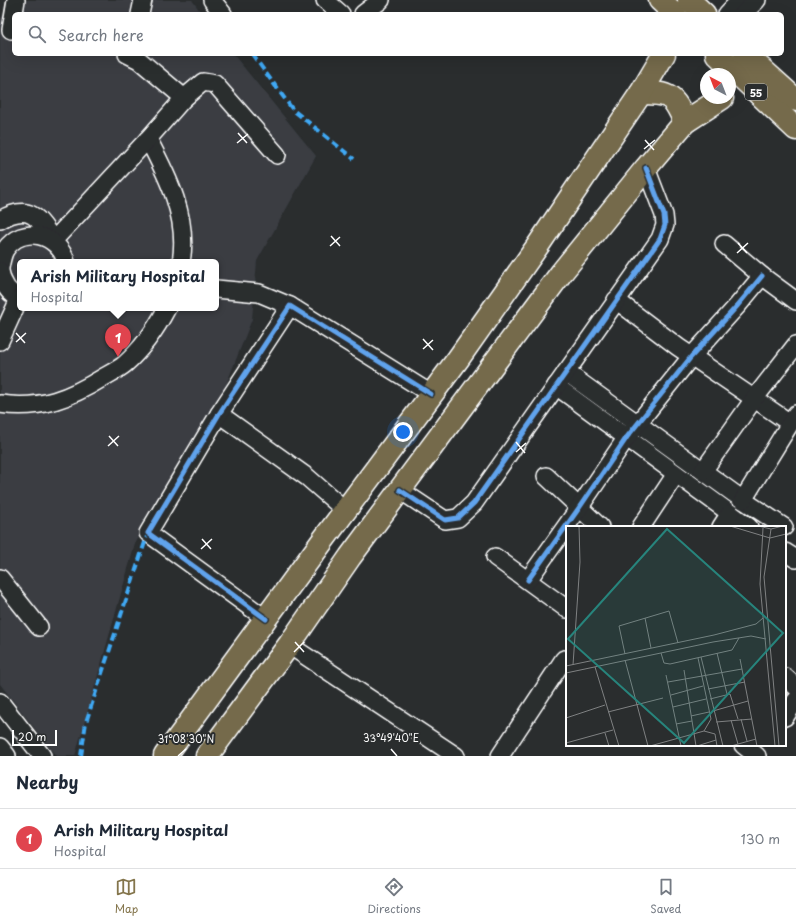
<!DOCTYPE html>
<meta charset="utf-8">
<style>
body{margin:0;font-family:"Playpen Sans",sans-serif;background:#f2f2f3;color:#1f2937}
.compass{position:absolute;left:700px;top:68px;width:36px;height:36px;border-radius:50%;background:#fff;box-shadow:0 4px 16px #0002;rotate:318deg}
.scale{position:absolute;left:12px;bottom:10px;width:45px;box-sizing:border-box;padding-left:4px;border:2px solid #fff;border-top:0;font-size:11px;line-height:14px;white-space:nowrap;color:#fff;-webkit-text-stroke:3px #2a2d2e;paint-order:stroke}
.you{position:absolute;left:403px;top:432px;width:14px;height:14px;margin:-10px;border:3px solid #fff;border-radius:50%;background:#1a73e8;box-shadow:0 0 0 6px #1a73e833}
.badge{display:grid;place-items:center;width:26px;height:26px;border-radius:50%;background:#84754c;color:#fff;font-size:13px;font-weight:700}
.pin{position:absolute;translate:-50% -33px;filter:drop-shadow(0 1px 2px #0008)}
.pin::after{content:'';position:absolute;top:21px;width:14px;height:12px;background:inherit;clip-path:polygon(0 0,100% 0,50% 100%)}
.popup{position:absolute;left:17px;top:259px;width:202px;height:52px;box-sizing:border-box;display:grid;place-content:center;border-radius:6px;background:#fff;filter:drop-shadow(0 1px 3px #0005);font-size:13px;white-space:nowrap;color:#747a83}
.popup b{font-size:15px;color:#1f2937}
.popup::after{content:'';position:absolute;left:50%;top:100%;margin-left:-8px;border:8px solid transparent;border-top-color:#fff}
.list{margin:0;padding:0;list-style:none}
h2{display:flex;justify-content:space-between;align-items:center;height:52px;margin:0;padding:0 16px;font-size:17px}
h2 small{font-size:13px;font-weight:400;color:#747a83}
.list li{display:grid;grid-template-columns:26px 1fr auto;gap:12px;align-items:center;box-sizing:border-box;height:60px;padding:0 16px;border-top:1px solid #e0e1e3}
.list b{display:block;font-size:15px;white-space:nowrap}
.list p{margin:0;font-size:13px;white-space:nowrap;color:#747a83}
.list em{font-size:13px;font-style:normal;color:#747a83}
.icon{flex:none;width:22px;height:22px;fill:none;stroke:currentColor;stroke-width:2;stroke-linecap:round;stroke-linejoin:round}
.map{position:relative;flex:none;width:796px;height:756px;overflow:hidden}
.search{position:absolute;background:#fff;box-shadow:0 4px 16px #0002;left:12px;right:12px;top:12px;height:44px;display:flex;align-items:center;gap:10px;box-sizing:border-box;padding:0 14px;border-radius:6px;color:#747a83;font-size:15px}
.sheet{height:112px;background:#fff}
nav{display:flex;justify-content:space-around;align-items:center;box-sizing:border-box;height:56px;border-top:1px solid #e0e1e3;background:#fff;font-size:11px;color:#747a83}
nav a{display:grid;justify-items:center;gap:2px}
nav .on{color:#84754c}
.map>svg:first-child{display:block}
.built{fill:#3a3d43;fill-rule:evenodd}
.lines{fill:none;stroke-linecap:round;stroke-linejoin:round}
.minor-casing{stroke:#fff;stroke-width:20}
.major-casing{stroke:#fff;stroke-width:25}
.minor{stroke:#2a2d2e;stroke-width:17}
.major{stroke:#746b4b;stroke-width:22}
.quiet{stroke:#3fa9f5;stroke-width:4;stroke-dasharray:8 4;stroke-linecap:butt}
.cycleway-casing{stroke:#2a2d2e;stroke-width:8}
.cycleway{stroke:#60a3ed;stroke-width:5}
.ticks{fill:none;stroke:#fff;stroke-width:1.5}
.labels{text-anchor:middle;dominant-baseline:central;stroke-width:4;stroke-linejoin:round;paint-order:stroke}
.shield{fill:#2a2d2e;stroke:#bfc0c0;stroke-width:1}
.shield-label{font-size:10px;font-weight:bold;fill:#fff}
.inset-road{fill:none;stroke:#7f8182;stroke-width:1}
.view{fill:#27847c;fill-opacity:0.15;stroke:#27847c;stroke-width:2}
.inset-edge{fill:none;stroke:#fff;stroke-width:2}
.ticks-label{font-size:10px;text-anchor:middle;fill:#fff;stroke:#2a2d2e;stroke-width:4;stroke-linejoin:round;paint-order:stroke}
</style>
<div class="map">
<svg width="796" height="756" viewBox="0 0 796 756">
<rect width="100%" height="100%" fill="#2a2d2e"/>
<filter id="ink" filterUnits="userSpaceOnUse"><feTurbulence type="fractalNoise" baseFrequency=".025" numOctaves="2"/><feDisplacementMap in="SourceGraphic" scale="8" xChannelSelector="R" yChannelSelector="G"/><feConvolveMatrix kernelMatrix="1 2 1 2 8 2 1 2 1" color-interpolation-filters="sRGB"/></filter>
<g filter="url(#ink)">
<!-- built -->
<path class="built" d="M8 0H192L202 14H14V54H233L316 156 257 261 252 319 222 395 135 544 75 756H56L0 684V19L6 12ZM20 262H216V308H20Z"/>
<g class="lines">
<defs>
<g id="minor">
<polyline points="212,0 223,14"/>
<polyline points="325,0 341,14"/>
<polyline points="140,14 143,0"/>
<polyline points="363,14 381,0"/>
<polyline points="727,14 740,0"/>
<polyline points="743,14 757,0"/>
<polyline points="11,30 16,0"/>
<polyline points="127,54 139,60 184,98"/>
<path d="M148 139C168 177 189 218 181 262"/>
<path d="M0 220C29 203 39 217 53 241L148 139 184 98 203 82 215 84 277 155"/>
<polyline points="724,244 762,276 796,301"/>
<path d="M0 268C1 262 2 256 5 250 22 224 59 234 66 262"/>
<path d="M0 271C2 284 8 293 20 299"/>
<polyline points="216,289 259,293 290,306 431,394"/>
<polyline points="616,300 678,347 790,423"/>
<polyline points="0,341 19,299"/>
<polyline points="566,372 743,500 784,527"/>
<polyline points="556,386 749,527"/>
<path d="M0 404C41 410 70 398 104 377 111 373 119 369 125 364 143 348 156 329 167 308"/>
<polyline points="219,414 307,477 345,510"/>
<polyline points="703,471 754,399 796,345"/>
<polyline points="546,476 600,527"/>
<polyline points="400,490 445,520 458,518 474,503 660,239 665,225 664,215 646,168"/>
<polyline points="743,500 796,414"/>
<polyline points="641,527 676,474"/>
<polyline points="721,527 730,513"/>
<polyline points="785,552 796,559"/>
<polyline points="495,557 567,609"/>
<polyline points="0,578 39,627"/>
<polyline points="528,580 579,508 627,437 691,357 738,305 762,276"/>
<polyline points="266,619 148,533 219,414 290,306"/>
<polyline points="289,645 456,756"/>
<polyline points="785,677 796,687"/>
<polyline points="0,702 42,756"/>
<polyline points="785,717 796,700"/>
<polyline points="743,745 757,756"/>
<polyline points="0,747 7,756"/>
<polyline points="500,756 564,659"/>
</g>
<g id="major">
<polyline points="660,0 675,14"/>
<polyline points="689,0 704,14"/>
<polyline points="717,54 796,129"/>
<polyline points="745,54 796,100"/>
<path d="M641 93C670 93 673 95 685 122"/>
<polyline points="165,756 324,539 458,359 539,244 641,93 664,54"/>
<polyline points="207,756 289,645 350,557 562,272 646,168 685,122 722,98"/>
</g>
</defs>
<!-- minor casing -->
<use href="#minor" class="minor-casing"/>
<!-- major casing -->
<use href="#major" class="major-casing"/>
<!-- minor -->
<use href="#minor" class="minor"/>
<!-- major -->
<use href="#major" class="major"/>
<!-- quiet -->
<g class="quiet">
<polyline points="252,54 293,110 354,159"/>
<polyline points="81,756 86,722 148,533"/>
</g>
<defs>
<g id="cycleway">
<polyline points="400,490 445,520 458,518 474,503 660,239 665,225 664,215 646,168"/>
<polyline points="528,580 579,508 627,437 691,357 738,305 762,276"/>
<polyline points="266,619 148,533 219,414 290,306 431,394"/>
</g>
</defs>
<!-- cycleway casing -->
<use href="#cycleway" class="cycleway-casing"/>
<!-- cycleway -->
<use href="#cycleway" class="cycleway"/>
</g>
</g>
<!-- ticks -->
<path class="ticks" d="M238 133 247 143M645 140 654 150M237 143 248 134M644 149 655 140M331 236 340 246M738 243 747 253M330 246 340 237M737 253 748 243M16 333 25 343M423 339 433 350M16 342 26 333M423 349 433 340M109 436 118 446M516 442 525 453M108 446 119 436M516 452 526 443M202 539 211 549M201 549 212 539M295 642 304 652M294 652 304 642M391 749 397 756M178 756 186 749"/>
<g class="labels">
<!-- shield labels -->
<rect class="shield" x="745" y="84" width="22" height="16" rx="3"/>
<g class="shield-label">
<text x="756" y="92">55</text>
</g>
</g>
<!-- overview -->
<g transform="translate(566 526)">
<rect width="220" height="220" fill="#2a2d2e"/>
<path class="inset-road" d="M164 0 204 12 220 8M192 0 205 3 217 0M197 2 194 58 209 220M205 3 198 51 213 220M79 92 85 122M95 127 98 137 104 138 166 124 173 112M151 127 161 168M59 128 53 100 103 85 112 117M135 131 157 220M132 132 145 193 138 205M174 133 191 220M59 134 82 220M7 139 14 36 13 0M0 140 148 109 190 98 197 92M29 141 53 220M118 144 130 220M0 147 147 116 185 110 200 113M100 149 115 220M102 156 176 143M142 163 179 156M105 169 137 160M144 173 164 168 172 193M107 181 140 173M147 185 182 175M42 186 97 172M125 190 143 186M0 192 39 179M175 193 181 215M165 194 172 218M150 196 186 193M110 198 126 195M39 207 43 220M0 217 47 204M84 220 138 205 149 208 151 220M131 220 150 214M165 220 190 213"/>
<path class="view" d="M101 3 217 107 118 217 2 113Z"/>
<rect width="220" height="220" class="inset-edge"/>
</g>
<g class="ticks-label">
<text x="391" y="742">33°49'40"E</text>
<text x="186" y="743">31°08'30"N</text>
</g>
</svg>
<svg class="compass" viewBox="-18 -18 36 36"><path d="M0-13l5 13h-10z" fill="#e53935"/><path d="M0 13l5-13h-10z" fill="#747a83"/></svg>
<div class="scale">20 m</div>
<div class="you"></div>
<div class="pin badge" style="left:118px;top:357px;background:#e0444e">1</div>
<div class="popup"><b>Arish Military Hospital</b>Hospital</div>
<div class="search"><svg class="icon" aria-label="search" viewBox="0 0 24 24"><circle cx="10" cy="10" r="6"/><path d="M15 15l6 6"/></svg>Search here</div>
</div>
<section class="sheet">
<h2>Nearby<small></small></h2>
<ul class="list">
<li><span class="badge" style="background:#e0444e">1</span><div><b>Arish Military Hospital</b><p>Hospital</p></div><em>130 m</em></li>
</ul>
</section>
<nav>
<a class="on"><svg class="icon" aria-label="map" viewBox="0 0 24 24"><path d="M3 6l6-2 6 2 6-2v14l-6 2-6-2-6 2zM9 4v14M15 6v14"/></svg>Map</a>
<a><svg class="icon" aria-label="directions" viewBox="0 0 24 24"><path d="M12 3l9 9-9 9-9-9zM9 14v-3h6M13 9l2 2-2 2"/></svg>Directions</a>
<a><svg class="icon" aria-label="saved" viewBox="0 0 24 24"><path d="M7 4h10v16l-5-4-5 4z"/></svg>Saved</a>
</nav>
